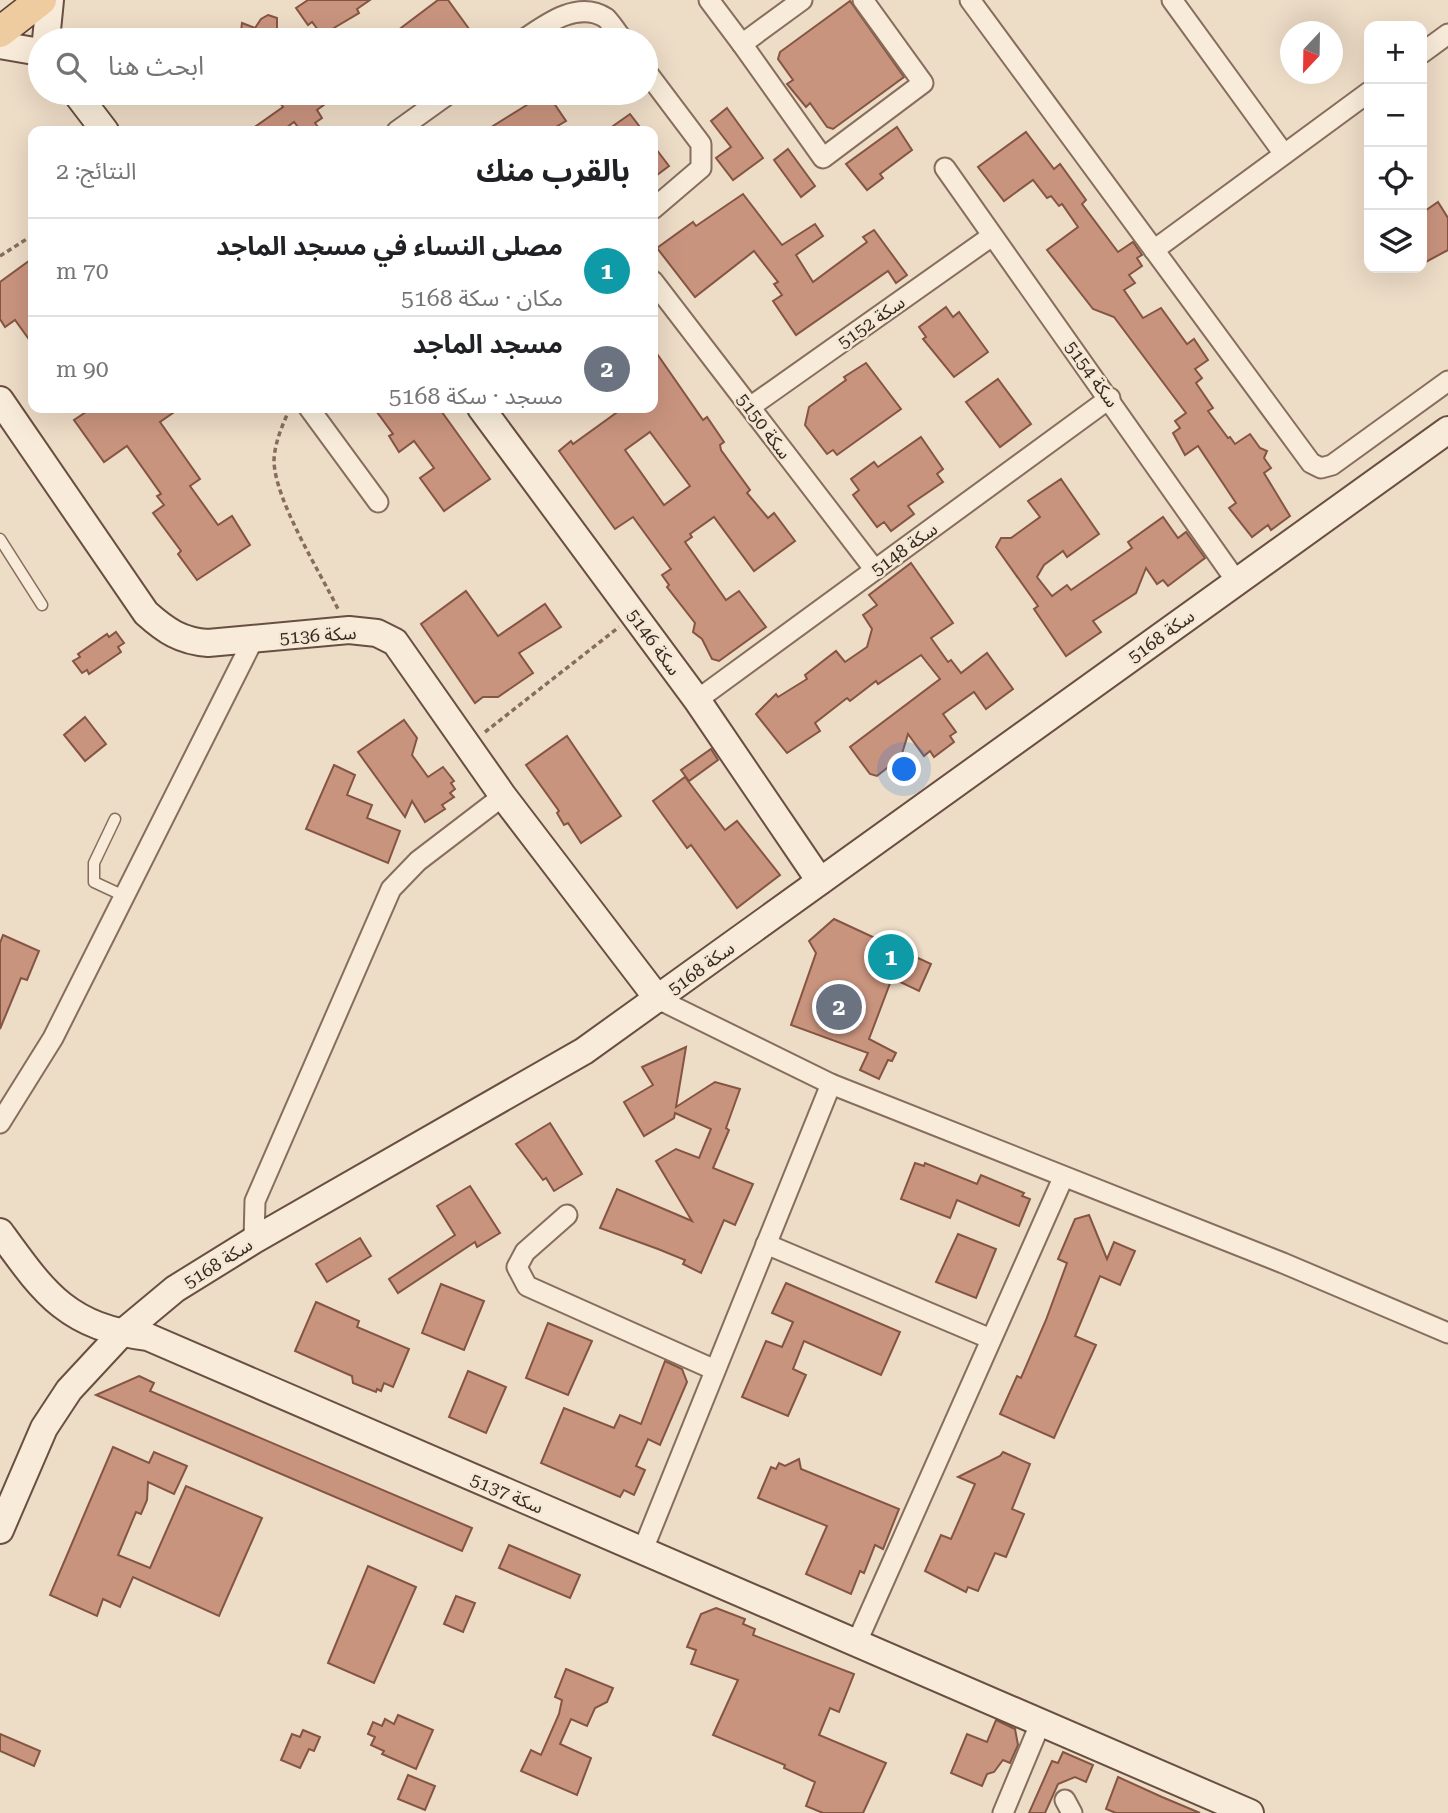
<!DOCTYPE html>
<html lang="ar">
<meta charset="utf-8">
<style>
body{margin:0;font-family:"Roboto Serif","Noto Sans Arabic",serif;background:#f6f6f6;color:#202124;direction:rtl}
.controls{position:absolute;right:21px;top:21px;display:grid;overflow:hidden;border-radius:14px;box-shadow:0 7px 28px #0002}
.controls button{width:63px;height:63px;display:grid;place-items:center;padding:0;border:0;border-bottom:2px solid #e0e0e0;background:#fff;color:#202124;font:35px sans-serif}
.compass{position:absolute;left:1280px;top:21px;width:63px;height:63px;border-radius:50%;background:#fff;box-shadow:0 7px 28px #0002;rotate:202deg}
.you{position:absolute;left:905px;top:770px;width:24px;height:24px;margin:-18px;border:5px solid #fff;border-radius:50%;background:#1a73e8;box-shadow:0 0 0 10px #1a73e833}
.badge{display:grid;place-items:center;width:46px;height:46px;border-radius:50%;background:#942f3c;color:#fff;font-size:23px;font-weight:700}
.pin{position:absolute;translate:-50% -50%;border:4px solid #fff;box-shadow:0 2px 7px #0006}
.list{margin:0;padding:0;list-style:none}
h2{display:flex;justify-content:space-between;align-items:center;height:91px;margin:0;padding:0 28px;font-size:30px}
h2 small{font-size:23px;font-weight:400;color:#757577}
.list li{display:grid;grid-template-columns:46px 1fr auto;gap:21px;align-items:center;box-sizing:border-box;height:98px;padding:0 28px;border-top:2px solid #e0e0e0}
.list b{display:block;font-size:26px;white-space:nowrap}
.list p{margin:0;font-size:23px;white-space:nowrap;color:#757577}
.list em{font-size:23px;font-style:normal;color:#757577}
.icon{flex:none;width:38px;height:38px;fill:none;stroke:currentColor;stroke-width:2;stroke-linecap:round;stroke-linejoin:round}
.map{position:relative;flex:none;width:1448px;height:1813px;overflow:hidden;direction:ltr}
.search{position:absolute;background:#fff;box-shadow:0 7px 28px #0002;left:28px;top:28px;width:630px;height:77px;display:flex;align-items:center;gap:18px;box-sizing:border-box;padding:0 24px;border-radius:38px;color:#757577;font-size:26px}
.panel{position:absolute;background:#fff;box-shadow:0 7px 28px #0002;left:28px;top:126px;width:630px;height:287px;border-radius:14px;direction:rtl}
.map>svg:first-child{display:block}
.building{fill:#c9947e;stroke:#855543;stroke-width:2;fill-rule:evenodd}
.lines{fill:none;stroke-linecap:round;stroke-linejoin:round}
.lane-casing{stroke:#876e5c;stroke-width:13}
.street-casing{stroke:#876e5c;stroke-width:23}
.secondary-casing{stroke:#694f40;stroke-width:30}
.primary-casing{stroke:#553d30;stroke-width:33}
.path{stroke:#876e5c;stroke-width:3.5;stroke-dasharray:5 3.5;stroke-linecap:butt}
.lane{stroke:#f8ebd9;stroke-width:10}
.street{stroke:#f8ebd9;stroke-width:19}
.secondary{stroke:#f8ebd9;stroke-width:26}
.primary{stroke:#eecca0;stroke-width:30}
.labels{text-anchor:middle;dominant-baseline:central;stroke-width:5;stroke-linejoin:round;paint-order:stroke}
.street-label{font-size:18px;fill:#382820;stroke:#f4e8d5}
</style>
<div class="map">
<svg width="1448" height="1813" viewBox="0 0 1448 1813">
<rect width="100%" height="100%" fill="#eddcc6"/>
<!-- building -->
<g class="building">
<polygon points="308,0 370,0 357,9 359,13 322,35 312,22 308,25 296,8"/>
<polygon points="438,0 448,0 472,33 462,40 385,40"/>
<polygon points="850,1 904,77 833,129 827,127 810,103 806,107 787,84 793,80 778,59 780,52"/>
<polygon points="268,15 277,18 277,31 285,40 240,40 242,23 255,28 261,19"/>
<polygon points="293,93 317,93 325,104 317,110 322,118 315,123 321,131 301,131 294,122 282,131 249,131 283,107 280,103"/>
<polygon points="524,93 547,93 566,121 549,131 485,131 530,103"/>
<polygon points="727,108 763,158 733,180 716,158 731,147 711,121"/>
<polygon points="630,114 643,131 606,131"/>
<polygon points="897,127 912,150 880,174 883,178 867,190 846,164"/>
<polygon points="1026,132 1054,169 1060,164 1086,200 1082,204 1118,252 1133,242 1142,255 1137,258 1142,266 1129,275 1135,283 1124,290 1143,318 1161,308 1187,344 1194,339 1208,360 1195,369 1202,378 1196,383 1213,408 1208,411 1228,438 1230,437 1235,444 1250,434 1260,448 1267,451 1264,458 1271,468 1264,473 1290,516 1271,530 1268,525 1252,537 1229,508 1236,503 1198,446 1185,455 1173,433 1180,428 1175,421 1186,413 1114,317 1093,309 1047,250 1078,227 1062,204 1059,206 1051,196 1047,198 1033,180 1004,201 978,167"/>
<polygon points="653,145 669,166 653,178"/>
<polygon points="788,149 815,186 801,197 774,160"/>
<polygon points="743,194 782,245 815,224 823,236 796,255 813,282 867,242 863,237 874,230 907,275 896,283 888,271 796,335 773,301 782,295 774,284 778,282 754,251 695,297 657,248 693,222 696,226"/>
<polygon points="1438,202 1448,218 1448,250 1422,264 1422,213"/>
<polygon points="33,258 33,345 15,320 5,327 0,319 0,282"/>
<polygon points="946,307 953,317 959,312 988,352 954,377 923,339 926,337 919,327"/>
<path d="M653 348 703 420 707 417 724 442 720 445 721 450 750 490 747 493 768 518 774 513 795 541 754 571 714 517 690 534 692 537 685 542 726 600 739 591 766 627 719 661 712 659 702 639 693 632 695 623 667 587 669 585 662 575 671 569 633 517 615 529 559 451 571 441 573 444 623 408H653ZM650 432 690 486 664 505 625 450Z"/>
<polygon points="866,363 901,409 837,455 833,450 827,454 805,425 809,407 846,380 844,377"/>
<polygon points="998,379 1031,424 1000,447 966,402"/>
<polygon points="92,408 180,408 160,422 200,479 190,486 218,525 232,516 250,545 197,580 178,554 181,551 153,513 164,505 157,496 161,494 127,446 104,462 74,420"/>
<polygon points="374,408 439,408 490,479 444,511 420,478 434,468 414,441 399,452 389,436 393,434"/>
<polygon points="921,437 943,469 937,474 943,482 908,506 914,514 891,531 884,522 877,527 853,495 859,490 851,479 874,462 878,467"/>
<polygon points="1061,479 1099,534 1067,557 1063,551 1044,565 1037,577 1052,596 1067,585 1071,590 1132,548 1128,542 1163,517 1178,538 1186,532 1205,558 1168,586 1163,580 1157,584 1146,568 1136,593 1093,621 1101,632 1066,656 1034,609 1038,606 996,547 1001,538 1011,538 1040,517 1028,501"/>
<polygon points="911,563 953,623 931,638 948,662 951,660 961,673 987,653 1013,689 986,709 974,692 943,714 956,732 950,736 954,742 934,757 930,751 924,756 908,734 901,757 877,776 870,774 850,747 940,679 921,655 878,684 876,681 850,701 847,698 815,723 820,731 787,753 756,714 776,694 778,697 807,679 805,675 836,651 845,662 867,647 872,629 863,615 877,605 869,595"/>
<polygon points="466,591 498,636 545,604 561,627 519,653 533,673 498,697 483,697 475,703 421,624"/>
<polygon points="116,632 124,643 118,647 121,652 89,674 87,670 82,673 73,661 80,657 78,654 107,634 109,637"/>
<polygon points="85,717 106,744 85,761 64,735"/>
<polygon points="404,720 417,738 412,755 428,777 443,767 454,781 451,783 455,789 450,793 454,797 442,805 445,809 425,822 412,801 405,817 358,752"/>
<polygon points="567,736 621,816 581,843 568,823 564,825 557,813 559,811 526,765"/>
<polygon points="711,749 718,760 689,781 681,770"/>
<polygon points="334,765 355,775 347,795 372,805 367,818 400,831 388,863 306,829"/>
<polygon points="685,777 725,830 737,821 780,875 737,908 691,845 687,848 653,801"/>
<polygon points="834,919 931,964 919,991 892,978 869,1039 896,1053 892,1061 888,1060 879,1079 860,1070 868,1053 791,1025 816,953 809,941"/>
<polygon points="3,935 39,951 27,980 21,978 0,1029 0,943"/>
<polygon points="686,1047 676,1107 715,1082 740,1089 726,1128 729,1130 713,1168 753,1184 735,1225 724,1220 701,1273 683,1264 685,1260 658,1249 600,1228 617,1189 692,1221 656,1161 676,1149 699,1158 711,1129 675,1113 674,1118 644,1136 624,1102 653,1085 642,1067"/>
<polygon points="550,1123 582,1174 554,1191 546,1178 543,1180 516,1144"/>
<polygon points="915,1163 924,1166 925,1163 977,1184 981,1175 1024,1193 1022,1196 1030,1199 1019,1226 957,1200 950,1218 901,1199"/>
<polygon points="470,1186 500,1233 477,1247 475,1242 398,1293 389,1279 455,1235 437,1206"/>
<polygon points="1089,1215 1107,1259 1114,1242 1135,1251 1120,1285 1100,1276 1075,1336 1096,1345 1054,1438 1000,1414 1017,1376 1021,1378 1046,1320 1067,1263 1058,1259 1075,1219"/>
<polygon points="958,1234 996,1249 976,1298 936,1282"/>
<polygon points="360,1238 371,1256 327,1282 316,1264"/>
<polygon points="786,1283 900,1332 881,1375 804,1341 793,1369 806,1375 788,1416 742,1397 766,1341 782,1347 793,1322 772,1313"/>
<polygon points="441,1284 484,1301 464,1350 422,1333"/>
<polygon points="316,1302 359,1321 357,1327 409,1349 393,1387 384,1383 381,1391 377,1389 376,1392 353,1383 352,1376 295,1351"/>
<polygon points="548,1323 592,1341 568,1395 526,1378"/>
<polygon points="665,1361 682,1369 687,1382 660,1445 648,1439 636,1466 645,1470 634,1495 624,1490 620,1497 541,1463 564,1408 614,1428 620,1415 641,1424"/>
<polygon points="468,1371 506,1387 486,1433 449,1417"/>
<polygon points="139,1376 154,1383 150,1391 472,1528 462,1551 96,1395"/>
<polygon points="113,1447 149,1463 154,1452 187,1466 174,1494 148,1482 147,1500 141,1514 136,1512 118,1555 150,1568 186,1486 262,1518 219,1616 133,1577 120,1607 103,1599 97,1616 50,1595"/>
<polygon points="1003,1452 1030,1464 1012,1509 1024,1514 1006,1557 995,1553 978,1591 968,1587 966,1592 925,1571 941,1535 951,1539 975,1484 958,1477 1000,1456"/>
<polygon points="799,1459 801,1469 899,1509 883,1549 875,1545 864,1573 860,1571 851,1594 806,1574 827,1526 758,1498 771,1467 776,1469 779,1463 785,1466"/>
<polygon points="509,1545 580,1575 570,1598 499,1568"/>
<polygon points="368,1566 416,1587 374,1683 328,1663"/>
<polygon points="456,1596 475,1603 463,1632 444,1624"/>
<polygon points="716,1608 745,1619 743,1624 755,1629 753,1635 854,1674 839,1712 830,1708 819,1735 886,1763 863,1813 823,1813 806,1806 815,1782 784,1768 785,1765 713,1735 738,1680 691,1664 696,1650 687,1647 701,1614"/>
<polygon points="566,1669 613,1688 607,1702 595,1708 587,1726 571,1719 560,1744 591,1758 577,1795 521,1771 531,1750 541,1755 559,1714 562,1700 555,1697"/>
<polygon points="398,1715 433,1730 416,1769 382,1754 384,1751 371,1745 375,1737 368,1734 373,1722 382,1726 385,1719 394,1724"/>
<polygon points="996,1720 1015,1729 1018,1745 1010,1763 1003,1760 994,1772 987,1774 982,1786 951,1773 967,1734 987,1742"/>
<polygon points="303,1730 320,1737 314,1751 309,1749 300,1768 281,1760 292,1734 300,1737"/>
<polygon points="0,1734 40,1751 34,1766 0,1751"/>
<polygon points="1063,1752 1093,1765 1086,1782 1075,1777 1058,1784 1045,1813 1029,1813 1052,1761 1058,1763"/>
<polygon points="408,1775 435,1786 425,1810 398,1799"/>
<polygon points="1118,1777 1162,1797 1200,1813 1116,1813 1106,1809"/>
</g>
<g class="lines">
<defs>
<g id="lane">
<polyline points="0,539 42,605"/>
<polyline points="115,819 94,863 94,882 124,896"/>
</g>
<g id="street">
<polyline points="709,0 742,44 802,0"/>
<polyline points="970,0 1311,463 1321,468 1332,465 1448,381"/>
<polyline points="1172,0 1284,154"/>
<path d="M523 40C546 24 578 0 606 18 612 24 618 34 623 40"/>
<polyline points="742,44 823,158 923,83 863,0"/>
<polyline points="1422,53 1448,34"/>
<polyline points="646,71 701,144 701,168 653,209"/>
<polyline points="397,131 450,93"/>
<polyline points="945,168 1237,582"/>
<polyline points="1154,250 1369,92"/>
<polyline points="653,281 875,570"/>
<polyline points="750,407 992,236"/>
<polyline points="309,408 378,502"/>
<polyline points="697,700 1110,398"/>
<polyline points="658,999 831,1084 1283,1263 1448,1333"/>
<polyline points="0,1123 53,1038 253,640"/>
<polyline points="567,1215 525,1252 517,1267 527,1286 715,1370"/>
<polyline points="254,1240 255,1201 391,889 418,861 503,796"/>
<polyline points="766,1244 991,1339"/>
<polyline points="642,1552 831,1084"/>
<polyline points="856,1644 1063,1178"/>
<polyline points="1065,1800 1072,1813"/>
<polyline points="1003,1813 1040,1724"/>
</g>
<g id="secondary">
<polyline points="46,40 50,0"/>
<polyline points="0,45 40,52"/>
<polyline points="76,93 105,131"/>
<path d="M0 400 146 613C166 631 181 641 208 643L349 630 377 633 395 642 503 796 658 999"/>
<polyline points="481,408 697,700 820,881"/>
<path d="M0 1232C45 1294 67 1327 148 1337L1250 1813"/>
<polyline points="0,1530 44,1428 69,1390 121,1334 175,1289 254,1240 584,1051 1448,430"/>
</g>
<polyline id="primary" points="0,32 41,0"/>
</defs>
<!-- lane casing -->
<use href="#lane" class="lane-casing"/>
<!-- street casing -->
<use href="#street" class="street-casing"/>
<!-- secondary casing -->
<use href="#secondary" class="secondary-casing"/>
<!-- primary casing -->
<use href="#primary" class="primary-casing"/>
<!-- path -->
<g class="path">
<polyline points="0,256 33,235"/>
<path d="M290 408C283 424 275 441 274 460 274 499 320 572 338 609"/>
<polyline points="485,732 619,627"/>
</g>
<!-- lane -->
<use href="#lane" class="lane"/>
<!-- street -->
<use href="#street" class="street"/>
<!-- secondary -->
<use href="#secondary" class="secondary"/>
<!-- primary -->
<use href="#primary" class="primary"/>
</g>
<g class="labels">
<!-- street labels -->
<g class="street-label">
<text transform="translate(871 322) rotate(-35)">سكة 5152</text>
<text transform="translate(1092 374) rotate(54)">سكة 5154</text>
<text transform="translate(764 426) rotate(53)">سكة 5150</text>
<text transform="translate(904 549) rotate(-36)">سكة 5148</text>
<text transform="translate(318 635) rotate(-4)">سكة 5136</text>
<text transform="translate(1161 636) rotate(-36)">سكة 5168</text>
<text transform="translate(654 642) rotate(54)">سكة 5146</text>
<text transform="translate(701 968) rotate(-36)">سكة 5168</text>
<text transform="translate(218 1263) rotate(-32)">سكة 5168</text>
<text transform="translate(507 1493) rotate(23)">سكة 5137</text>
</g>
</g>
</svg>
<div class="controls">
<button>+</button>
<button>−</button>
<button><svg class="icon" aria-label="locate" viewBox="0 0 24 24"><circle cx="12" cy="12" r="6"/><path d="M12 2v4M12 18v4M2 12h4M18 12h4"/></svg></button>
<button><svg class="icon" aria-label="layers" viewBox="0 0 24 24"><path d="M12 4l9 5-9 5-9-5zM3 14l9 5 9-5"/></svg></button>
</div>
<svg class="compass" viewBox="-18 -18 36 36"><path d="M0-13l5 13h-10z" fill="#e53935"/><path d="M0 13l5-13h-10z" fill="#757577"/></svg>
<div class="you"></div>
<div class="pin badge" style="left:891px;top:957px;background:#0f9aa8">1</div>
<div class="pin badge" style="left:839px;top:1007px;background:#6b7280">2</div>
<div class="search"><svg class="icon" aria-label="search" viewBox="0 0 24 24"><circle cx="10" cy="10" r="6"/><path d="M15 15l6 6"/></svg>ابحث هنا</div>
<section class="panel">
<h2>بالقرب منك<small>النتائج: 2</small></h2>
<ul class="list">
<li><span class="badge" style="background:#0f9aa8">1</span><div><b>مصلى النساء في مسجد الماجد</b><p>مكان · سكة 5168</p></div><em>70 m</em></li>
<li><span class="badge" style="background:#6b7280">2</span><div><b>مسجد الماجد</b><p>مسجد · سكة 5168</p></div><em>90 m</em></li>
</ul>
</section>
</div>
